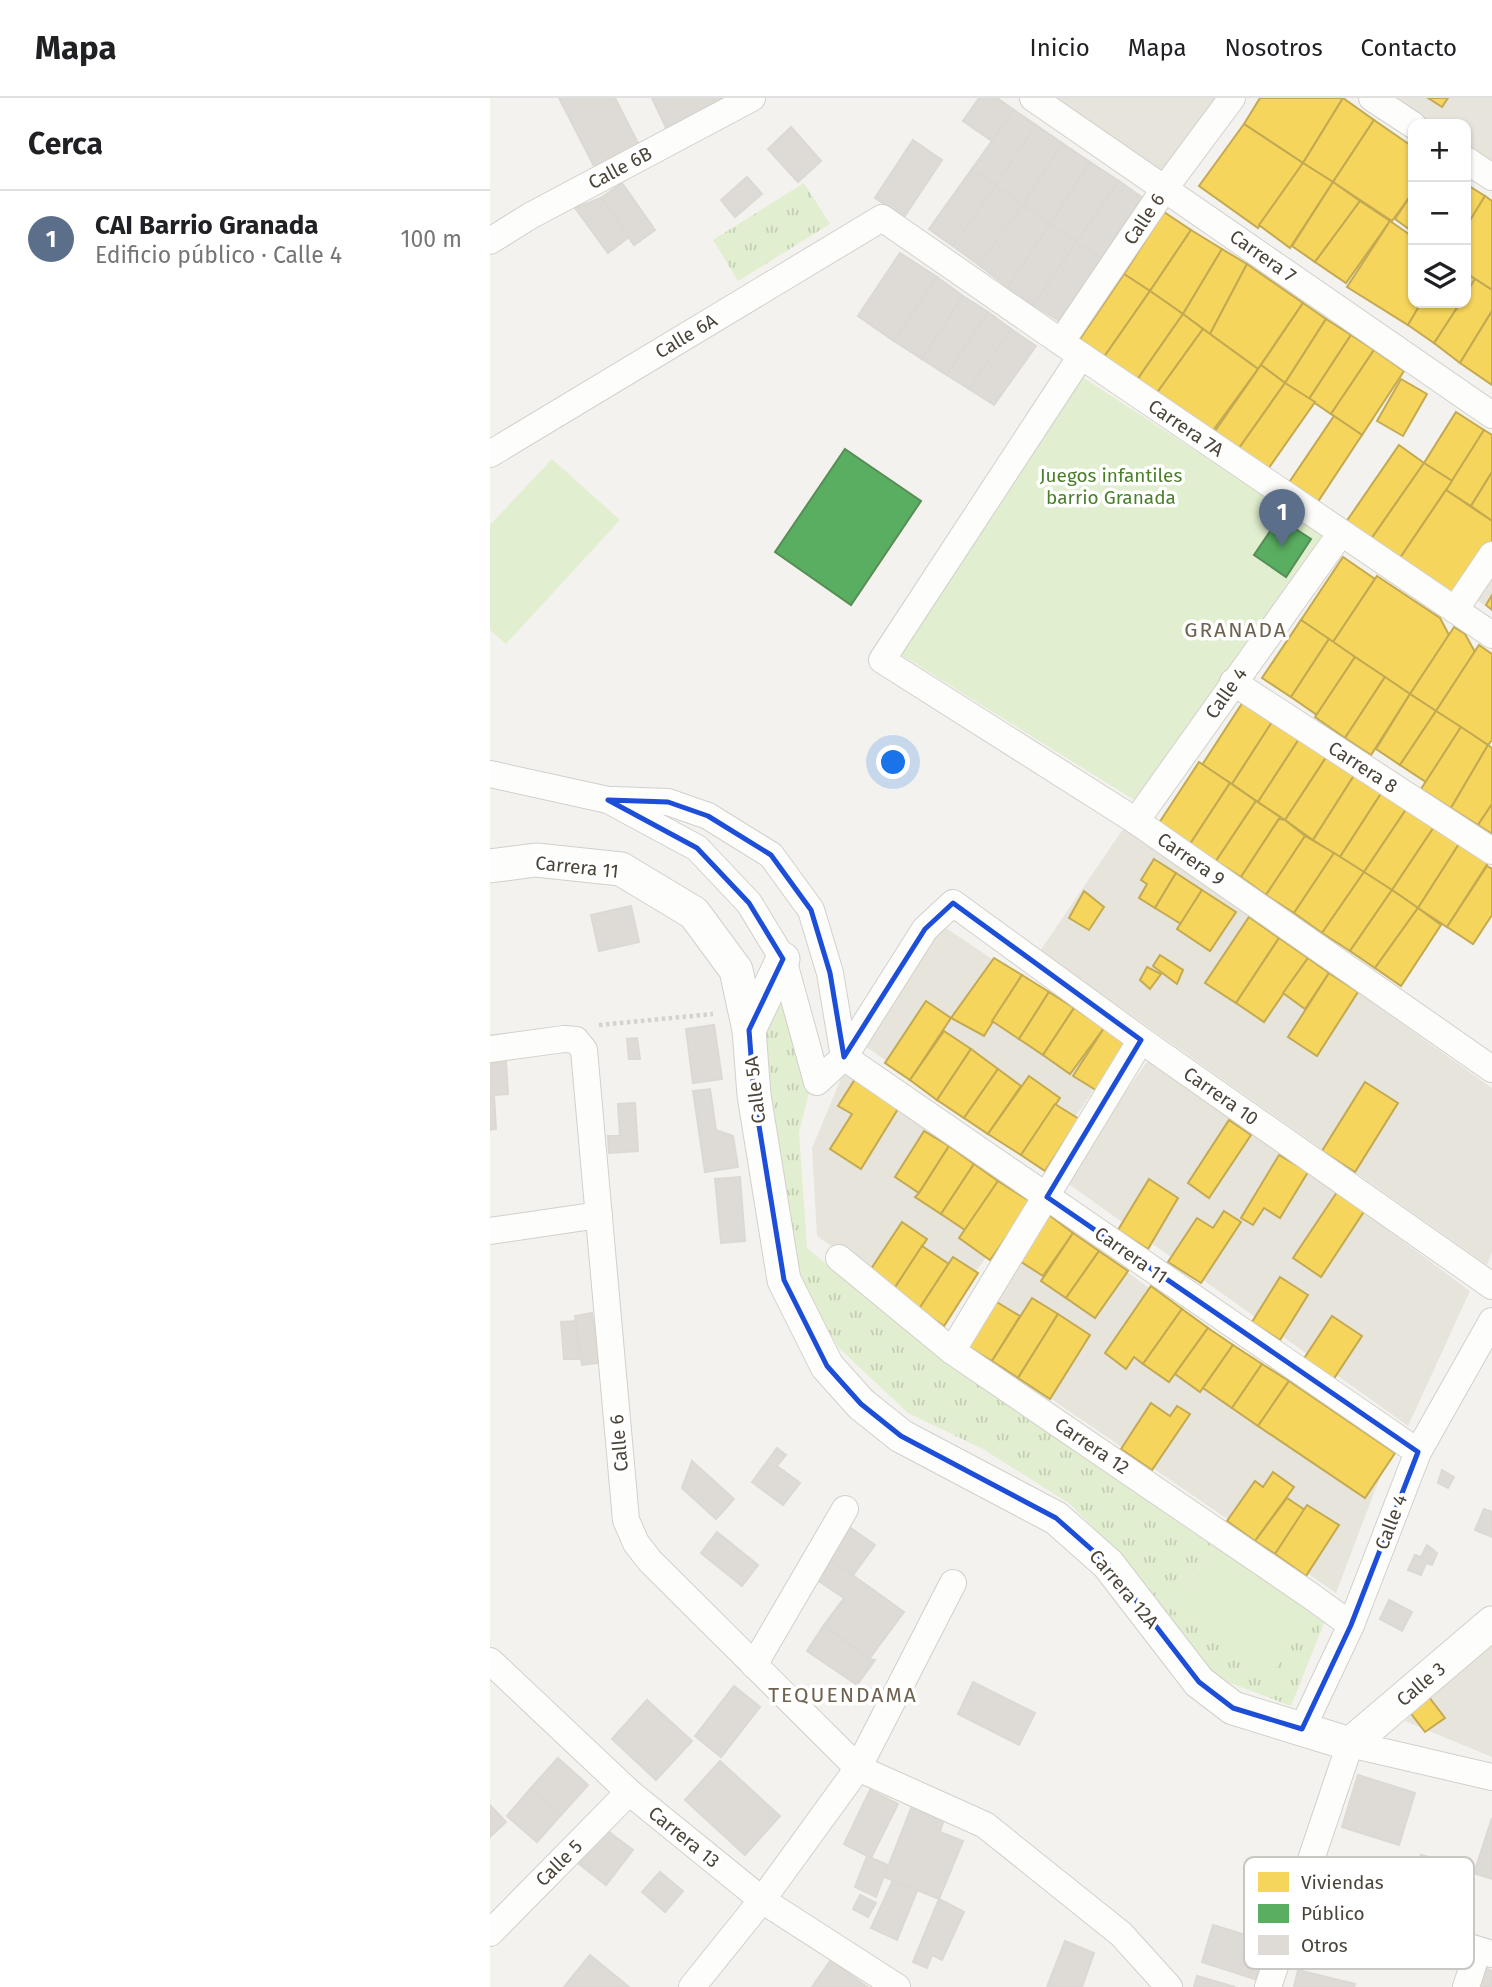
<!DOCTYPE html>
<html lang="es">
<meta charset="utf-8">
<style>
body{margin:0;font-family:"Fira Sans",sans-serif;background:#f6f6f6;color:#202124}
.controls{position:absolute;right:21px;top:21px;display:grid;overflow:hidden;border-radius:14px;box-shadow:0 2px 5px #0004}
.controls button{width:63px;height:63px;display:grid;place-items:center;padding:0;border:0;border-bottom:2px solid #e0e0e0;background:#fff;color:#202124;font:35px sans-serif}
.you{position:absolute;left:404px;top:665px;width:24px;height:24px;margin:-18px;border:5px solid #fff;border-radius:50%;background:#1a73e8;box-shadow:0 0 0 10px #1a73e833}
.badge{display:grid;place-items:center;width:46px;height:46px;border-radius:50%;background:#d93025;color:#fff;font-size:23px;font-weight:700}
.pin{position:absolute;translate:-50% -58px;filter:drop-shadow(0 2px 4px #0008)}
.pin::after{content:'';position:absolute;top:37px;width:24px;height:21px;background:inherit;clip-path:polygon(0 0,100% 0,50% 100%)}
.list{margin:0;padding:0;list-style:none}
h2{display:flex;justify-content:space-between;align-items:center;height:91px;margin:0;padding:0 28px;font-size:30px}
h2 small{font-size:23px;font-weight:400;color:#757577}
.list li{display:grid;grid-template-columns:46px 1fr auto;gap:21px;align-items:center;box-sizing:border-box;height:98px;padding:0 28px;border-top:2px solid #e0e0e0}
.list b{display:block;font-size:26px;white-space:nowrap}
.list p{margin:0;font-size:23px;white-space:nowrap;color:#757577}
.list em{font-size:23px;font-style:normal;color:#757577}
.icon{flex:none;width:38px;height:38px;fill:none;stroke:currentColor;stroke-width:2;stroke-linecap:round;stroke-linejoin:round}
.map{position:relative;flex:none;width:1002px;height:1889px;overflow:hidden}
header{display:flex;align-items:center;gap:42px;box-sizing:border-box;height:98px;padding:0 35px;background:#fff;border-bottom:2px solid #e0e0e0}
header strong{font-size:33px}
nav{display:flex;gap:38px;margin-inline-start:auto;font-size:24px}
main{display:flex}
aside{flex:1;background:#fff}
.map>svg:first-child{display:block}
.residential{fill:#e7e4dc}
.grass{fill:url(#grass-tufts)}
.pitch{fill:#e1eecf}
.homes{fill:#f6d55c;stroke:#c3aa52;stroke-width:2}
.public{fill:#5aae61;stroke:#568e55;stroke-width:2}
.building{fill:#dedbd6;stroke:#dcd9d4;stroke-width:2}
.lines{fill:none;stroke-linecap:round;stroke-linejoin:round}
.minor-casing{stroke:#d2d0cb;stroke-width:28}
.tertiary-casing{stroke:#d2d0cb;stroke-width:35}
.path{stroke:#d3d2cc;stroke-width:4.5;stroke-dasharray:3.5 3.5;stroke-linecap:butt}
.minor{stroke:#fdfdfc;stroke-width:26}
.tertiary{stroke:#fdfdfc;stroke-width:33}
.marked{fill:none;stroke:#1d4ed8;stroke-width:5;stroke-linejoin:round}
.labels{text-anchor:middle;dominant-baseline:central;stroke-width:7;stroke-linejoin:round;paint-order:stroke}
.street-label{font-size:19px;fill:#4b4439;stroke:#fff}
.park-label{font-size:19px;fill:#4a7f2a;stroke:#fff}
.neighbourhood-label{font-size:21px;letter-spacing:2px;fill:#6e6250;stroke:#fff}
.key{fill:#fff;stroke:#c9c7c4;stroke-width:2}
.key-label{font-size:19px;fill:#4b4439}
</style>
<header>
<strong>Mapa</strong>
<nav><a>Inicio</a><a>Mapa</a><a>Nosotros</a><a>Contacto</a></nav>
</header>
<main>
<aside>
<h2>Cerca<small></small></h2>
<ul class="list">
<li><span class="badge" style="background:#5c6f8a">1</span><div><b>CAI Barrio Granada</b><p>Edificio público · Calle 4</p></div><em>100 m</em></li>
</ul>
</aside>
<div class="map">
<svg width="1002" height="1889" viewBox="0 0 1002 1889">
<defs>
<pattern id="grass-tufts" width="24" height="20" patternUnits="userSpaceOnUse" patternTransform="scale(1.75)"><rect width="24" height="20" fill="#e1eecf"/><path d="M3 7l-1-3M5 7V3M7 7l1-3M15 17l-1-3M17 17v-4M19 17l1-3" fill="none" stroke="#c3cdb2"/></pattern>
</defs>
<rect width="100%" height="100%" fill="#f4f2ee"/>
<!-- residential -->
<g class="residential">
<polygon points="564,0 733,0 678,78"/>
<polygon points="905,0 1002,0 1002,70 976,51 976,26 941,26"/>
<polygon points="1002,476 1002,512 985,501"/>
<polygon points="635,728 1002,990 1002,1154 997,1167 550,853"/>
<polygon points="447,824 633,949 551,1069 366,942"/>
<polygon points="662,957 980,1193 918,1328 573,1082"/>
<polygon points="355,971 540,1102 448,1223 327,1138 322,1050"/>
<polygon points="555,1115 897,1361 846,1495 466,1236"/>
<polygon points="1002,1546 1002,1659 915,1623"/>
</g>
<!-- grass -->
<g class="grass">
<polygon points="314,85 340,126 248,183 223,142"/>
<polygon points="294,876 321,987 309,1034 317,1150 421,1237 571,1344 724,1449 680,1510 780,1577 829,1508 838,1515 801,1608 727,1580 673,1519 622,1449 580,1406 493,1351 418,1315 348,1249 309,1181 270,932"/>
</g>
<!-- pitch -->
<g class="pitch">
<polygon points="574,267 833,436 644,702 389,543"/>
<polygon points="62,361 130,422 16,546 0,532 0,427"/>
<polygon points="731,1440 829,1508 780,1578 680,1510"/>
</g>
<!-- homes -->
<g class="homes">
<polygon points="770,0 853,0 813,65 754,26"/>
<polygon points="853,0 884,22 843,84 813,65"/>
<polygon points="938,0 958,0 952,9"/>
<polygon points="884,22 923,49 923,94 902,123 843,84"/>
<polygon points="754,26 813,65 768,130 709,88"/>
<polygon points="813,65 843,84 800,150 769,127"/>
<polygon points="843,84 870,103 825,164 802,148"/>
<polygon points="976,86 995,98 976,129"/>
<polygon points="923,94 923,134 905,121"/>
<polygon points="995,98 1002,103 1002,192 976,175 976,129"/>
<polygon points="870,103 900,123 856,185 825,164"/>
<polygon points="674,114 701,132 660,193 634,176"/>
<polygon points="900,123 923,139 923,205 931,205 918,227 857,189"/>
<polygon points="701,132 732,151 693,216 660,193"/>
<polygon points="732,151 757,166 720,236 693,216"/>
<polygon points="757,166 813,205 768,271 720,236"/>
<polygon points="976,175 985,181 976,196"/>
<polygon points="634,176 660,193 614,259 590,241"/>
<polygon points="985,181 1002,192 1002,213 970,265 944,245 970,205 976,205 976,196"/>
<polygon points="660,193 693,216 647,282 614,259"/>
<polygon points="813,205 836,221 795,285 771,267"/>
<polygon points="931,205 970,205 944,245 918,227"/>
<polygon points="1002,213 1002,287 970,265"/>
<polygon points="693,216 713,231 664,299 647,282"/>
<polygon points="836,221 861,237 819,301 795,285"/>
<polygon points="713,231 768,271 719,338 664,299"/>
<polygon points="861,237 884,252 841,316 819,301"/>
<polygon points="884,252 914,273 872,337 841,316"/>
<polygon points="771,267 795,285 747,353 723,336"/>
<polygon points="911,281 937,296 913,338 887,323"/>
<polygon points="795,285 825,304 776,374 747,353"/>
<polygon points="966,314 994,332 962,383 934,365"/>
<polygon points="844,318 872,337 827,405 798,386"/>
<polygon points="994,332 1002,337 1002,374 981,408 956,392"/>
<polygon points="909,347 934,365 881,441 856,424"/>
<polygon points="934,365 962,383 908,463 879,444"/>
<polygon points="1002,374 1002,423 981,408"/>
<polygon points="956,392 1002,423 1002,444 964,501 908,463"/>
<polygon points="853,459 885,481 843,544 811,522"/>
<polygon points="887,478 950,520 959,537 920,596 843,544"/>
<polygon points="1002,497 1002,512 996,507"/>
<polygon points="811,522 839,541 801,599 772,580"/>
<polygon points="964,529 975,536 985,554 946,613 920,596"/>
<polygon points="839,541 865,559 827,617 801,599"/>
<polygon points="989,547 1002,556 1002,642 998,647 946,613"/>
<polygon points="865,559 895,579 855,640 825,619"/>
<polygon points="895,579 920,596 881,657 855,640"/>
<polygon points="920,596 946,613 910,667 886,651"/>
<polygon points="753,604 782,624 742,686 712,667"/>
<polygon points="946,613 971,629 936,684 910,667"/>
<polygon points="782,624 809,641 768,704 742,686"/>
<polygon points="971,629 998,647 961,710 931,691"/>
<polygon points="809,641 837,658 795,722 768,704"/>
<polygon points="998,647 1002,650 1002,706 988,727 961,710"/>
<polygon points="837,658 865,676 823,742 795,722"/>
<polygon points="709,664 740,685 700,746 669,725"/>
<polygon points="865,676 892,694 850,759 823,742"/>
<polygon points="740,685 766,703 726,763 700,746"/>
<polygon points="892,694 917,710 874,774 850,759"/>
<polygon points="766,703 790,719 751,779 726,763"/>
<polygon points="1002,706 1002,736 988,727"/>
<polygon points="917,710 944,729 902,792 874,774"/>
<polygon points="789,721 795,722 815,738 776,797 751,779"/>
<polygon points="944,729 969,746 928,810 902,792"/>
<polygon points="815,738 844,755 804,815 776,797"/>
<polygon points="969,746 998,765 957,829 928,810"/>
<polygon points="844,755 874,774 832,835 804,815"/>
<polygon points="664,761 686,775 665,810 649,800 657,786 651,782"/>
<polygon points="997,768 1002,771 1002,817 983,846 957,829"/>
<polygon points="874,774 902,792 860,853 832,835"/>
<polygon points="686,775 712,792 691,826 665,810"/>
<polygon points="712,792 746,814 720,853 687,831"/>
<polygon points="902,792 928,810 885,870 860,853"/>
<polygon points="594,793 614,809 599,832 579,820"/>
<polygon points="928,810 951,827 911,888 885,870"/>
<polygon points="759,819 789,840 746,905 715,885"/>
<polygon points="789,840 818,860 774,924 746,905"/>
<polygon points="670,857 693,872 687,886 663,868"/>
<polygon points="504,860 532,877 494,938 461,920"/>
<polygon points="818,860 839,875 815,911 793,895"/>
<polygon points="657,869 671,876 660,891 650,882"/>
<polygon points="839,875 868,894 827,958 798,939"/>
<polygon points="532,877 559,894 529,941 502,923"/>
<polygon points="559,894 584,910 553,957 529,941"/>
<polygon points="436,903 461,920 420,982 395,965"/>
<polygon points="584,910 614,930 580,976 553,957"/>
<polygon points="614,930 639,947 609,994 583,978"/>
<polygon points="454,933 481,951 447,1002 420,982"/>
<polygon points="481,951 508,971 474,1020 447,1002"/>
<polygon points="508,971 531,988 498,1036 474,1020"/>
<polygon points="367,978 411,1006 371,1071 340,1051 362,1016 348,1008"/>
<polygon points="539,978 570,1000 531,1057 498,1036"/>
<polygon points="875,984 908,1005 865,1074 832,1053"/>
<polygon points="565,1006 589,1021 555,1073 531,1057"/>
<polygon points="739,1022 761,1037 719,1100 698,1085"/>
<polygon points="434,1033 459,1048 429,1095 405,1079"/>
<polygon points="459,1048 484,1066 451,1116 425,1099 429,1095"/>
<polygon points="789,1057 818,1074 790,1120 774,1110 763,1127 751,1120"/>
<polygon points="484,1066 508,1083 475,1132 451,1116"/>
<polygon points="659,1081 688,1100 658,1151 628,1132"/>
<polygon points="508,1083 541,1104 500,1162 469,1140"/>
<polygon points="847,1094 875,1112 831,1179 803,1160"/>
<polygon points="734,1113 751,1124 711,1185 678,1164 707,1120 723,1130"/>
<polygon points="555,1114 583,1135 553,1178 525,1160"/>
<polygon points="412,1124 437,1141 402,1194 377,1177"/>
<polygon points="583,1135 609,1153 576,1200 551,1183"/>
<polygon points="432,1148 459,1166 429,1211 402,1194"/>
<polygon points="609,1153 638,1173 605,1220 576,1200"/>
<polygon points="463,1159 488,1175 454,1228 429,1211"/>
<polygon points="790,1179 818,1197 790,1242 762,1224"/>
<polygon points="661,1188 692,1211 653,1266 644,1259 636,1271 615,1255"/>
<polygon points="500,1200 530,1218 502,1263 472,1245"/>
<polygon points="542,1200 568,1216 528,1280 502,1263"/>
<polygon points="692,1211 718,1230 679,1284 653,1266"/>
<polygon points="568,1216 600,1237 560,1301 528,1280"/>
<polygon points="842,1218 872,1238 843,1282 813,1262"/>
<polygon points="718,1230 743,1247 710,1294 685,1276"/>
<polygon points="743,1247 772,1266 742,1310 713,1290"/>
<polygon points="772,1266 799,1283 768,1328 742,1310"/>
<polygon points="799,1283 905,1355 875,1400 768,1328"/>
<polygon points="661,1305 680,1318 687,1308 700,1316 662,1372 631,1351"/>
<polygon points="783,1374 804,1389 765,1443 737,1423 765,1383 773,1389"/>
<polygon points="797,1400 815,1412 785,1456 765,1443"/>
<polygon points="817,1407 849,1427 816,1478 785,1456"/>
<polygon points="939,1599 955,1620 935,1634 919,1613"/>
</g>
<!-- public -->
<g class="public">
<polygon points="355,351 431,403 361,507 285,454"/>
<polygon points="789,420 821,441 796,479 764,457"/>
</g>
<!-- building -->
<g class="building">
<polygon points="69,0 125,0 149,47 105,70"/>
<polygon points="162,0 243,0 177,32"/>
<polygon points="489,0 507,0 524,12 502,43 473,23"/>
<polygon points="524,12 546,27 506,88 482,71"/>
<polygon points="546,27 572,45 533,107 506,88"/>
<polygon points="301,29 331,63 308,84 278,51"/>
<polygon points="423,42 452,62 414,119 385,100"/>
<polygon points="572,45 600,64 560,126 533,107"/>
<polygon points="600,64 629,83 586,144 560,126"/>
<polygon points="482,71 506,88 463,148 439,131"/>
<polygon points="257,79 272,96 245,119 231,102"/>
<polygon points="629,83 653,100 612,161 586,144"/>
<polygon points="132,85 165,132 144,147 111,100"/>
<polygon points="506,88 533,107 489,167 463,148"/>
<polygon points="111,100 139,139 118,155 85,110"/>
<polygon points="533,107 560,126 518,189 489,167"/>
<polygon points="560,126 586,144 544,207 518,189"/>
<polygon points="586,144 612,161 569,223 544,207"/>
<polygon points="410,155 447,179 404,243 368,218"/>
<polygon points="447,179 473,198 432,261 404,243"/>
<polygon points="473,198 498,214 457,277 432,261"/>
<polygon points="498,214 521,231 479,291 457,277"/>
<polygon points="521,231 546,248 504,307 479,291"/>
<polygon points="141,808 149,844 109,853 101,817"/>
<polygon points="224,927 232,981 203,985 196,931"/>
<polygon points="147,940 150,961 139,961 137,941"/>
<polygon points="16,964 18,996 4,997 6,1031 0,1032 0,965"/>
<polygon points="220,991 226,1032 243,1038 248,1069 215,1074 203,993"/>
<polygon points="145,1005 148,1053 119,1055 118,1038 130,1038 128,1006"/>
<polygon points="250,1079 255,1143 231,1145 225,1081"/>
<polygon points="102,1215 109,1265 92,1267 85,1218"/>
<polygon points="86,1223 89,1261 74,1261 71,1224"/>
<polygon points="287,1350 296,1357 287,1368 310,1385 293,1407 262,1384"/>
<polygon points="202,1363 244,1401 226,1421 192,1390"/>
<polygon points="952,1372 964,1379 958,1390 948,1385"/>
<polygon points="994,1411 1002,1414 1002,1439 985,1432"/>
<polygon points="355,1426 385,1447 363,1477 336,1458"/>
<polygon points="227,1434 268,1467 252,1488 211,1455"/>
<polygon points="937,1447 947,1455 942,1467 936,1465 931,1477 918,1472 925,1457 931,1459"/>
<polygon points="336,1458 414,1514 379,1561 334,1527 354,1500 324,1480"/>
<polygon points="899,1502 922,1514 912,1533 890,1521"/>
<polygon points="334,1527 379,1561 385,1562 367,1587 317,1553"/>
<polygon points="483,1584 545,1615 529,1647 468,1616"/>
<polygon points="244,1588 270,1609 231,1659 205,1638"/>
<polygon points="157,1602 202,1643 166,1682 122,1641"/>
<polygon points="68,1660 98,1687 71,1717 41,1690"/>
<polygon points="230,1663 290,1718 255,1757 195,1702"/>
<polygon points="868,1677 925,1695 909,1747 852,1729"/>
<polygon points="41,1690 71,1717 47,1744 17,1718"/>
<polygon points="380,1692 408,1706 381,1760 354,1746"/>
<polygon points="0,1707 16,1724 0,1739"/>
<polygon points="422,1708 454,1721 450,1734 473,1743 449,1801 394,1779"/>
<polygon points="1002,1720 1002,1781 984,1775"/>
<polygon points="111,1728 143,1752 116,1787 84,1762"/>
<polygon points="931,1757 959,1764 946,1818 918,1811"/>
<polygon points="377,1758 398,1767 386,1799 365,1789"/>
<polygon points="170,1774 193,1793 175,1814 152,1794"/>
<polygon points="403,1782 427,1793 407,1842 381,1830"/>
<polygon points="370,1797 386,1805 378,1819 363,1811"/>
<polygon points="449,1801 474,1814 452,1862 442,1857 437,1870 423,1864"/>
<polygon points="723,1827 785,1846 774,1884 712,1864"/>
<polygon points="575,1843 604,1855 592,1889 557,1889"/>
<polygon points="100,1857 139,1889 74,1889"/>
<polygon points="341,1862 377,1889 322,1889"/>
<polygon points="995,1870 1002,1873 1002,1889 988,1889"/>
<polygon points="808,1872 865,1886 864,1889 804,1889"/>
<polygon points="707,1878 745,1889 704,1889"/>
</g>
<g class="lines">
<defs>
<g id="minor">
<polyline points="543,0 1002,317"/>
<polyline points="882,0 923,27"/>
<polyline points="976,62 1002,79"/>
<polyline points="0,143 40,118 262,0"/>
<polyline points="571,244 675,90 742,0"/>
<polyline points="591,258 392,562 646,723 1002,971"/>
<polyline points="0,356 392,120 571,244 1002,537"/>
<polyline points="965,512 1002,457"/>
<polyline points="743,584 1002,753"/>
<polyline points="0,676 118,702 207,750 259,805 293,861 327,984 354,959 435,831 463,805 651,942 1002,1188"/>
<polyline points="124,702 178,704 218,718 281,757 321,812 340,875 354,959 928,1354"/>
<polyline points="646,723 851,435"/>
<polyline points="0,951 74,941 86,942 94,952 136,1422 146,1445 160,1463 368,1670 495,1727 631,1836 679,1889"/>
<polyline points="0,1133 109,1117"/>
<polyline points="349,1160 462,1253 821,1498 861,1527"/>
<polyline points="462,1253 651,942"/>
<polyline points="0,1563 139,1694 272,1802 407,1889"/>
<polyline points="264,1567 355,1411"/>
<polyline points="812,1631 861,1527 928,1354 1002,1223"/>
<polyline points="808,1797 1002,1856"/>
<polyline points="0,1835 139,1694"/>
<polyline points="202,1889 272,1802 368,1670 463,1485"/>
<polyline points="778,1889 860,1646 1002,1679"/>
<polyline points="976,1889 988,1852"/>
</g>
<g id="tertiary">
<polyline points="0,768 46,762 131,771 204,815 246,872 259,932 264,997 294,1182 337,1268 371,1306 411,1338 566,1420 618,1466 709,1584 743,1610 860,1646 1002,1525"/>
<polyline points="259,932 293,861"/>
</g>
</defs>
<!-- minor casing -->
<use href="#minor" class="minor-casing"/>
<!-- tertiary casing -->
<use href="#tertiary" class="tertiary-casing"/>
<!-- path -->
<polyline class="path" points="109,927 223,916"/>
<!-- minor -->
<use href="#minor" class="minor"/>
<!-- tertiary -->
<use href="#tertiary" class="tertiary"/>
</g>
<!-- marked area -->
<path class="marked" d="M118 702 178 704 218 718 281 757 321 812 340 875 354 959 435 831 463 805 651 942 557 1099 928 1354 861 1527 812 1631 743 1610 709 1584 618 1466 566 1420 411 1338 371 1306 337 1268 294 1182 264 997 259 932 293 861 259 805 207 750Z"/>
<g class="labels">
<!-- street labels -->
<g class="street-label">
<text transform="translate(130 70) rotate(-28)">Calle 6B</text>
<text transform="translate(654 121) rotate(-56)">Calle 6</text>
<text transform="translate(773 158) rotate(35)">Carrera 7</text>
<text transform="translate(196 238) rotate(-31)">Calle 6A</text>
<text transform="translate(696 330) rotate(34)">Carrera 7A</text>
<text transform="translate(736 595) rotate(-55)">Calle 4</text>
<text transform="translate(873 669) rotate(33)">Carrera 8</text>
<text transform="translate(701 761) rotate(35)">Carrera 9</text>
<text transform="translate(87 769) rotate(6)">Carrera 11</text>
<text transform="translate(265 992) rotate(-97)">Calle 5A</text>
<text transform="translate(731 998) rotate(35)">Carrera 10</text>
<text transform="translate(641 1157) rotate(35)">Carrera 11</text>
<text transform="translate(129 1345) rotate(-95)">Calle 6</text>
<text transform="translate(602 1348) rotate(34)">Carrera 12</text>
<text transform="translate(901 1424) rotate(-69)">Calle 4</text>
<text transform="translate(634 1491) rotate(50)">Carrera 12A</text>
<text transform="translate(931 1586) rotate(-40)">Calle 3</text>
<text transform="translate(194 1739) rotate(39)">Carrera 13</text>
<text transform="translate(69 1765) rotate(-45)">Calle 5</text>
</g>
<!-- park labels -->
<g class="park-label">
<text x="621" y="377">Juegos infantiles<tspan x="621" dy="22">barrio Granada</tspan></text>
</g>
<!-- neighbourhood labels -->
<g class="neighbourhood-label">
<text x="746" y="532">GRANADA</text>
<text x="353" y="1597">TEQUENDAMA</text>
</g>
</g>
<!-- legend -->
<rect x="754" y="1759" width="230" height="112" rx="10" class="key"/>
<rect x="768" y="1774" width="31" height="20" fill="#f6d55c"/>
<rect x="768" y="1806" width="31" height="19" fill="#5aae61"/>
<rect x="768" y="1837" width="31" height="20" fill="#dedbd6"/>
<g class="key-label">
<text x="811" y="1791">Viviendas</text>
<text x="811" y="1822">Público</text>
<text x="811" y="1854">Otros</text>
</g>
</svg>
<div class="controls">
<button>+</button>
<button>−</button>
<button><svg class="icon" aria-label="layers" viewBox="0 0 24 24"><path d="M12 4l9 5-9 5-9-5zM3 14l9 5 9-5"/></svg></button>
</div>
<div class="you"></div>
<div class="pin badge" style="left:792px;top:449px;background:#5c6f8a">1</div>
</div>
</main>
